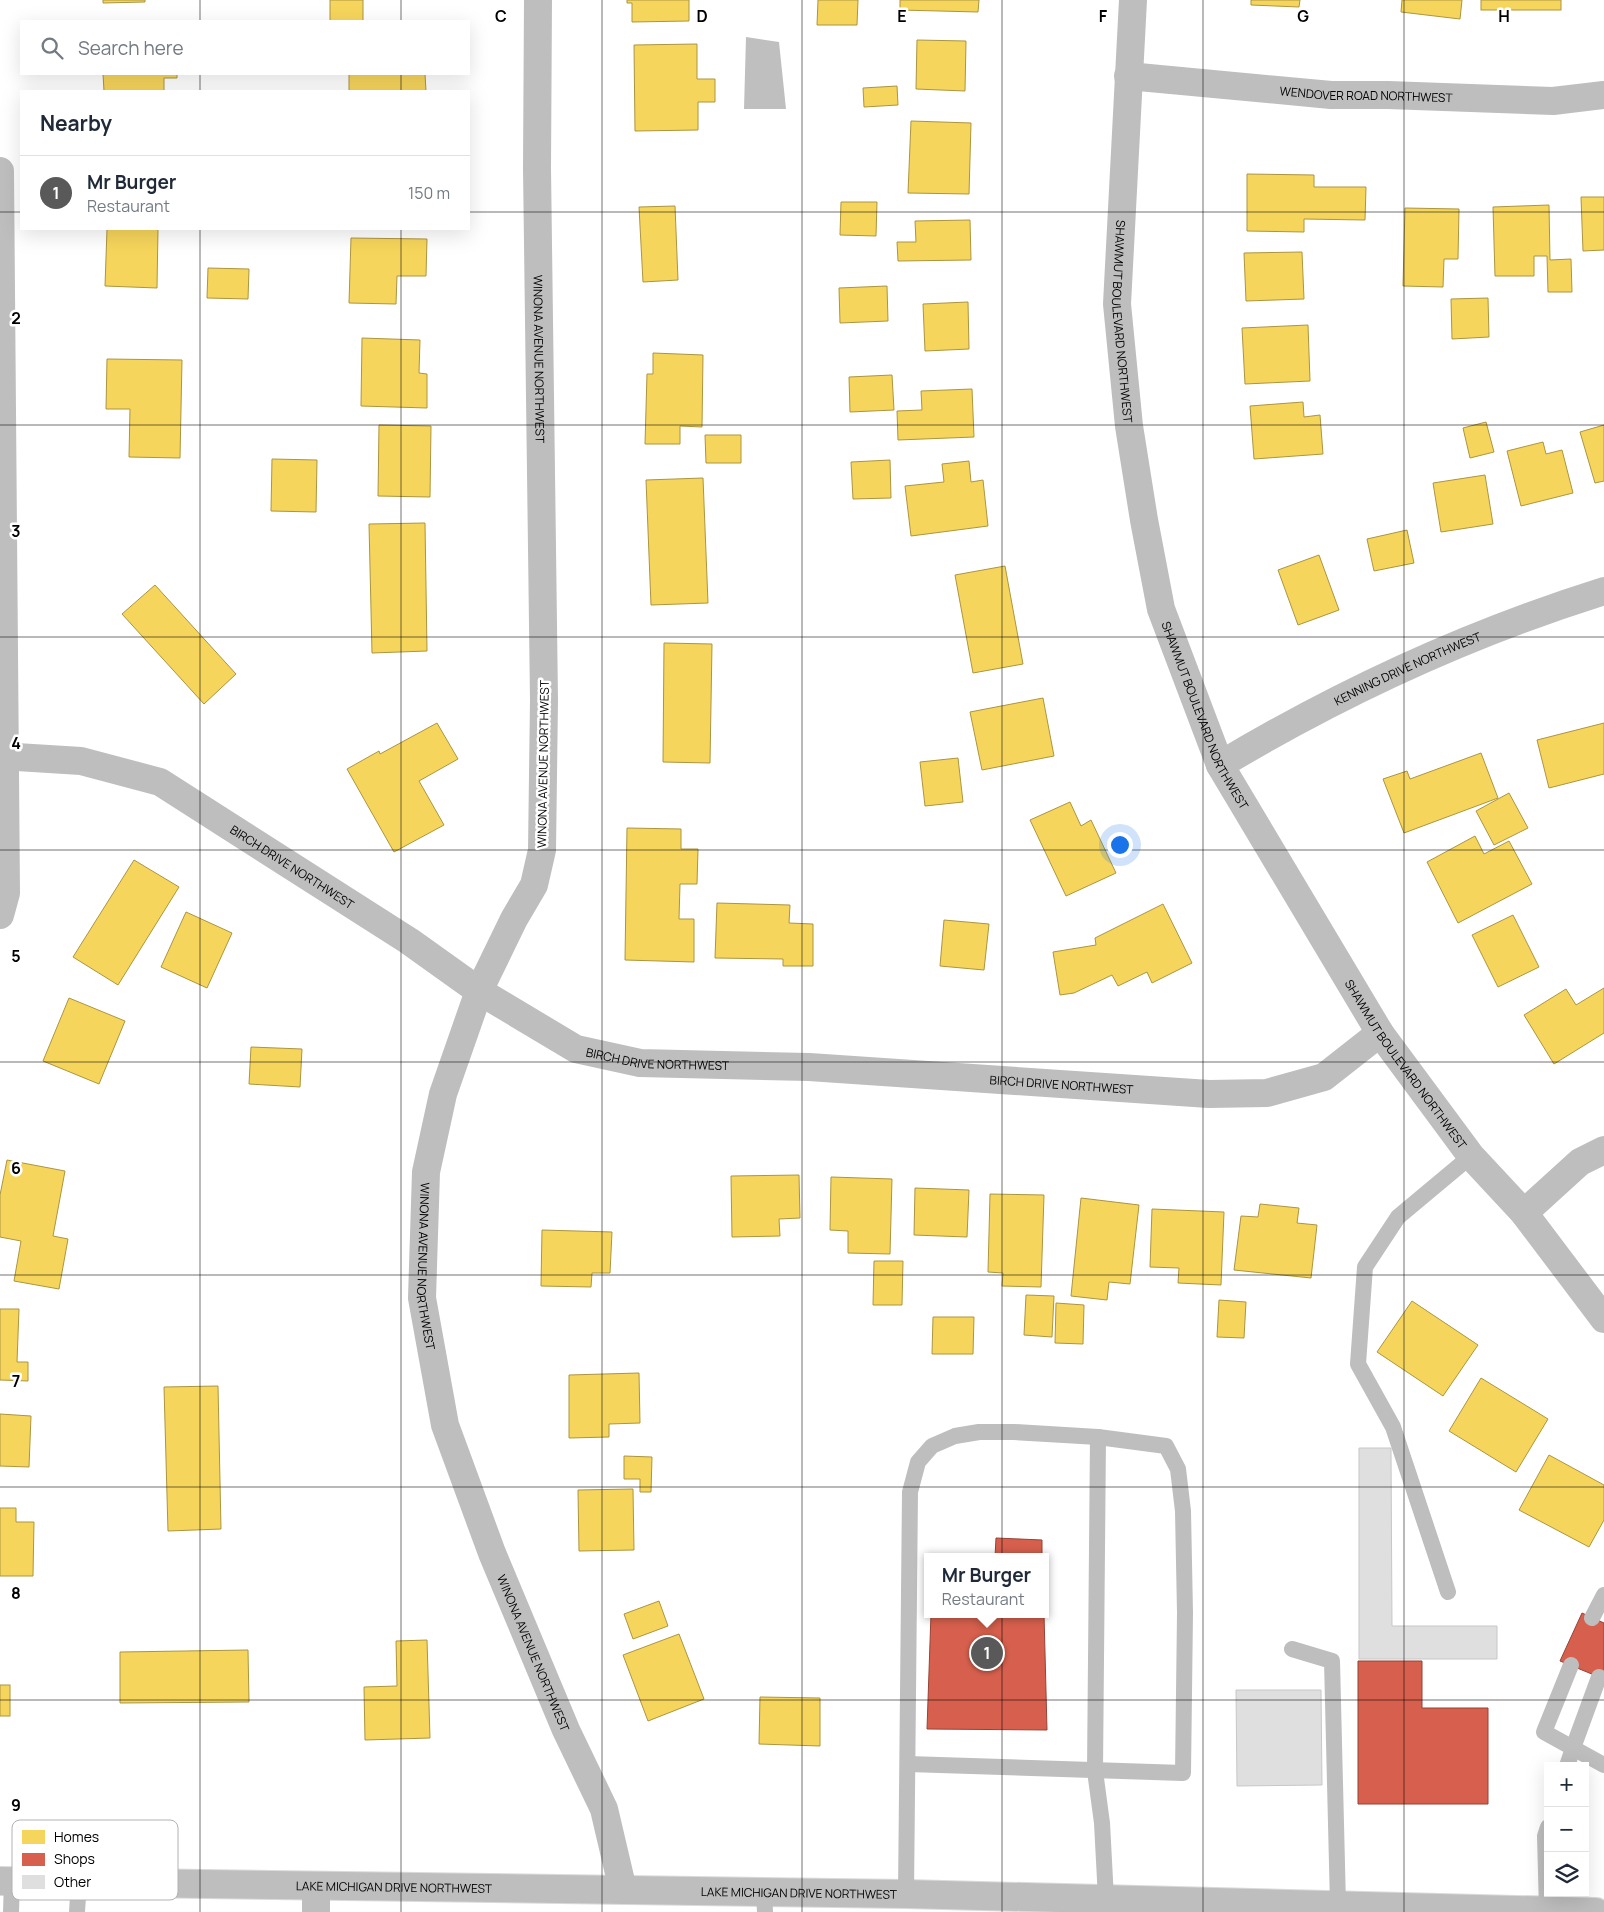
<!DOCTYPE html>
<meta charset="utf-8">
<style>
body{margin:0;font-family:Manrope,sans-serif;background:#f2f2f3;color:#1f2937}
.controls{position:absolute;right:15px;bottom:15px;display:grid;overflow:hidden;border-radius:0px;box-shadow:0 5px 20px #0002}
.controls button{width:45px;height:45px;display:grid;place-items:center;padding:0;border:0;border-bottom:1px solid #e0e1e3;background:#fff;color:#1f2937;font:25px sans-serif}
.you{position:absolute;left:1119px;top:844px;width:18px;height:18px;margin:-12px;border:4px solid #fff;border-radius:50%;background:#1a73e8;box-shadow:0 0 0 8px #1a73e833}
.badge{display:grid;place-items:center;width:32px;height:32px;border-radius:50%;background:#595959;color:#fff;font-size:16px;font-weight:700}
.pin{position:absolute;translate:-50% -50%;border:2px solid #fff;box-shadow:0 1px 5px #0006}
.popup{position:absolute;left:924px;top:1553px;width:125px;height:65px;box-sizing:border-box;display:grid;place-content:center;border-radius:0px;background:#fff;filter:drop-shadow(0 1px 4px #0005);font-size:16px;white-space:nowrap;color:#747a83}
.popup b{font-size:19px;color:#1f2937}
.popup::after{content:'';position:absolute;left:50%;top:100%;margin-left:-10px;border:10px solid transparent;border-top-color:#fff}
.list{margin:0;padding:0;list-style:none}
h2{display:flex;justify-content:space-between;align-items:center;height:65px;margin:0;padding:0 20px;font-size:21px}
h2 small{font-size:16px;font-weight:400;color:#747a83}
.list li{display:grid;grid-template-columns:32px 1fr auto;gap:15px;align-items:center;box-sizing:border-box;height:75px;padding:0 20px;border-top:1px solid #e0e1e3}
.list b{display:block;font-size:19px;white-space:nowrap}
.list p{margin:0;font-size:16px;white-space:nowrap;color:#747a83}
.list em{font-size:16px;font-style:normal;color:#747a83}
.icon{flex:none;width:28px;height:28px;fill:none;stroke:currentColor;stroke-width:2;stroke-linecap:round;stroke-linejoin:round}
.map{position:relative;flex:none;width:1604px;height:1912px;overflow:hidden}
.search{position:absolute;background:#fff;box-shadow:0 5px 20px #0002;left:20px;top:20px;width:450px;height:55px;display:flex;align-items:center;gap:12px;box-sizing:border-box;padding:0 18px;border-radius:0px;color:#747a83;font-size:19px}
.panel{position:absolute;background:#fff;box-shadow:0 5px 20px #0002;left:20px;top:90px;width:450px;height:140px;border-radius:0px}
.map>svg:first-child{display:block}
.water{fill:#bfbfbf}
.homes{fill:#f6d55c;stroke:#ac9540}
.shops{fill:#d6604d;stroke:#964336}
.building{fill:#dfdfdf;stroke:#c7c7c7}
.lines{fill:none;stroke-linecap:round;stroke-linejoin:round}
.trunk-casing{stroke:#dbdbdb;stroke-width:30}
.service{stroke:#bebebe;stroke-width:16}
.minor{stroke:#bebebe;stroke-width:28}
.trunk{stroke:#bebebe;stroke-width:28}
.grid{fill:none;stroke:#000;stroke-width:1;stroke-opacity:0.55}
.labels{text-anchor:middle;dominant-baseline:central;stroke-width:5;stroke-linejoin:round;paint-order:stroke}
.street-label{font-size:12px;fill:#000;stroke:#fff}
.key{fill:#fff;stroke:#b2b2b2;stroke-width:1}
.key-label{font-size:14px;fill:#000}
.grid-label{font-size:16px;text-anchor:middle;font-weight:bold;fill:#000;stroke:#fff;stroke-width:5;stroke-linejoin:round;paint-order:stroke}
</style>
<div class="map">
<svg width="1604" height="1912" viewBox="0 0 1604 1912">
<rect width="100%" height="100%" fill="#fff"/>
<!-- water -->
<polygon class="water" points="746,37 779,42 786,109 744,109"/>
<!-- homes -->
<g class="homes">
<polygon points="103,0 145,0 145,2 103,3"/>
<rect x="330" y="0" width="33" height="21"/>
<polygon points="627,0 689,0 689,21 632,22 632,3 627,3"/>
<polygon points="818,0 858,0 857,25 817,25"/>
<polygon points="900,0 979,0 978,12 900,10"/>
<polygon points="1251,0 1300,0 1299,7 1251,5"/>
<polygon points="1402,0 1462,0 1460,19 1401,12"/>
<rect x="1481" y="0" width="80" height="10"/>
<polygon points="917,40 966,41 965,91 916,89"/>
<polygon points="697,44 697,79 715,79 715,102 698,102 698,130 635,131 634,45"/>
<polygon points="103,74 177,74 177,78 164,78 164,91 104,91"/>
<polygon points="349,74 425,74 426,91 349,91"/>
<polygon points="897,86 898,105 864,107 863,88"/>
<polygon points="911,121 971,123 969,194 908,193"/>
<polygon points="1247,174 1314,175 1314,187 1366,187 1365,220 1304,219 1304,232 1247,231"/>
<polygon points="1581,197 1604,197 1604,250 1583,251"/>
<polygon points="841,202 877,202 876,236 840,235"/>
<polygon points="1549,205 1550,260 1571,259 1572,292 1548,292 1547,256 1534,256 1534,276 1495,276 1493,207"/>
<polygon points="675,206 678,280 643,282 639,207"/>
<polygon points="1405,208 1459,209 1458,259 1444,259 1443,287 1403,286"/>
<polygon points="970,220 971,260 898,261 897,242 916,242 915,221"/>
<polygon points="107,229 158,229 157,288 105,286"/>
<polygon points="351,238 427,239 426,276 397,276 396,304 349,303"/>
<polygon points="1302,252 1304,299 1246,301 1244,253"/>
<polygon points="208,268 249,269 248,299 207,298"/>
<polygon points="887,286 888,321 840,323 839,288"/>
<polygon points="1488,298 1489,337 1452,339 1451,299"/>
<polygon points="968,302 969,349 925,351 923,304"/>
<polygon points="1308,325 1310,381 1245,384 1242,328"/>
<polygon points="362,338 420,340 419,373 427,374 427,408 361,406"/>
<polygon points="653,353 703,355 702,427 680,426 680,444 645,444 647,374 653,374"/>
<polygon points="107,359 182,360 180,458 129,457 130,409 106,409"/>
<polygon points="892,375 894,410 850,412 849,377"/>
<polygon points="972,389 974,437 898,440 897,411 922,410 921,391"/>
<polygon points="1303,402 1304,417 1320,415 1323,454 1254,459 1250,406"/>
<polygon points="1486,422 1494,452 1470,458 1463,428"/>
<polygon points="379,425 431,426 430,497 378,496"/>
<polygon points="1604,425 1604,481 1595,483 1580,432"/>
<polygon points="705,435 741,435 741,463 706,463"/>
<polygon points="1543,442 1546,454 1562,450 1573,493 1521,506 1507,451"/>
<polygon points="272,459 317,460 316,512 271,511"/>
<polygon points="890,460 891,498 853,499 851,462"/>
<polygon points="969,461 971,482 983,480 988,526 911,536 905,486 944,482 942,464"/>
<polygon points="1485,475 1493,524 1441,532 1433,483"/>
<polygon points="703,478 708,603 651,605 646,480"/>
<polygon points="425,523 427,651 372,653 369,524"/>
<polygon points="1407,530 1414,563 1374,571 1367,539"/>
<polygon points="1319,555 1339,610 1298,625 1278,570"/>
<polygon points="1005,566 1023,664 973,673 955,575"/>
<polygon points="155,585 236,674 204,704 122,614"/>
<polygon points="664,643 712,644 710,763 663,762"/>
<polygon points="1043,698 1054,756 982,770 970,712"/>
<polygon points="437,723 458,759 419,781 444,825 394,852 347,769 379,751 380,754"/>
<polygon points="1604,723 1604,774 1549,788 1537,740"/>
<polygon points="1481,753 1498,798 1404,833 1383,779 1407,771 1410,779"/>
<polygon points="958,758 963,802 925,806 920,762"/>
<polygon points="1509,793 1528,828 1494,845 1476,811"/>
<polygon points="1070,802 1081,826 1091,820 1116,873 1066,896 1030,820"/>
<polygon points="627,828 681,829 681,849 698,849 697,884 680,884 679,919 694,919 694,962 625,960"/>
<polygon points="1475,836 1484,854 1509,841 1532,884 1458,923 1427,862"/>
<polygon points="134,860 179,887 118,985 73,957"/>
<polygon points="717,903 790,905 789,923 813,924 813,966 783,966 783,959 715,958"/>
<polygon points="1163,904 1192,963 1152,983 1147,972 1118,986 1112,975 1074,993 1060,995 1053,952 1096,945 1095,938"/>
<polygon points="186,912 232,933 207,988 161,967"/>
<polygon points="1513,915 1539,967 1498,987 1472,935"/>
<polygon points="944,920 989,924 984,970 940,966"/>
<polygon points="1604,988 1604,1033 1554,1064 1524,1015 1566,989 1576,1005"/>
<polygon points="69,998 125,1021 99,1084 43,1061"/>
<polygon points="251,1047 302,1049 300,1087 249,1084"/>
<polygon points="7,1160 65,1171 53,1236 68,1239 59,1289 14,1281 21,1241 0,1237 0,1195"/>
<polygon points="799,1175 800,1218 779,1219 780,1236 732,1237 731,1176"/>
<polygon points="831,1177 892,1179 890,1254 848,1253 848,1231 830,1230"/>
<polygon points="915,1188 969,1190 967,1237 914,1235"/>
<polygon points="990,1194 1044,1195 1041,1287 1002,1286 1003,1273 988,1272"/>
<polygon points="1081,1198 1139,1205 1130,1284 1109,1282 1107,1300 1071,1296"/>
<polygon points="1260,1204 1299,1208 1297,1223 1317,1225 1311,1278 1234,1270 1241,1216 1258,1217"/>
<polygon points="1152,1209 1224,1212 1221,1285 1178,1283 1179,1268 1150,1267"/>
<polygon points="542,1230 612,1232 610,1273 592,1273 591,1287 541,1286"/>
<polygon points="874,1261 903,1261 902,1305 873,1305"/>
<polygon points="1026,1295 1054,1296 1052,1337 1024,1335"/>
<polygon points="1219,1300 1246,1302 1244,1338 1217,1337"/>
<polygon points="1412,1301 1478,1345 1443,1396 1377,1352"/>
<polygon points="1056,1303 1084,1305 1083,1344 1055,1343"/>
<polygon points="0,1309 19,1309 17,1362 28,1362 28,1381 0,1380"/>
<polygon points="933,1317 974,1317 973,1354 932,1354"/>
<polygon points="639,1373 640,1423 609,1424 609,1437 569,1438 569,1375"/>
<polygon points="1481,1378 1548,1419 1516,1472 1449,1431"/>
<polygon points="218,1386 221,1529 168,1531 164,1387"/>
<polygon points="0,1414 31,1416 29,1467 0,1466"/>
<polygon points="1549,1455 1604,1485 1604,1520 1589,1547 1519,1510"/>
<polygon points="624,1456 652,1457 651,1492 640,1492 640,1479 624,1479"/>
<polygon points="633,1489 634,1550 579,1551 578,1490"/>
<polygon points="0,1508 16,1508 16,1522 34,1522 33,1576 0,1576"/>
<polygon points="659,1601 668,1626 633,1639 624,1614"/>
<polygon points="679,1634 704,1699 648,1721 623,1655"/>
<polygon points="427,1640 430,1738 365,1740 364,1687 397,1686 396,1641"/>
<polygon points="248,1650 249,1702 120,1703 120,1652"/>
<rect x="0" y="1685" width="10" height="31"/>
<polygon points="760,1697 820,1698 820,1746 759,1744"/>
</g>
<!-- shops -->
<g class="shops">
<polygon points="996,1538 1042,1540 1042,1557 995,1557"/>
<polygon points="1582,1613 1604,1623 1604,1679 1560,1661"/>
<polygon points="931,1614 1044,1614 1047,1730 927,1729"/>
<polygon points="1358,1661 1422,1661 1422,1708 1488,1708 1488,1804 1358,1804"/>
</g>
<!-- building -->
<g class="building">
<polygon points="1359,1448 1391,1448 1392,1626 1497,1626 1497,1659 1359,1659"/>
<polygon points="1236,1690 1321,1690 1322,1785 1237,1786"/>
</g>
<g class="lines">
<defs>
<g id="trunk">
<path id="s6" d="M0 1881 906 1894 1596 1912"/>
</g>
</defs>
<!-- trunk casing -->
<use href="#trunk" class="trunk-casing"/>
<!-- service -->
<g class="service">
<polyline points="1098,1437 1095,1771 1102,1823 1106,1899"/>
<polyline points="1448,1592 1393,1427 1358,1364 1365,1267 1398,1217 1471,1156"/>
<polyline points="1592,1618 1604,1595"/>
<polyline points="1292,1649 1332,1661 1338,1905"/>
<polyline points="1599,1677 1573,1748 1604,1765"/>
<polyline points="1567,1766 1573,1748 1544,1732 1571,1665"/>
<polyline points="764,1892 765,1912"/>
<polyline points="906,1894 910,1492 918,1462 932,1446 955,1436 979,1432 1014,1432 1098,1437 1166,1446 1178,1469 1183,1511 1185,1613 1183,1773 908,1764"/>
<polyline points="1547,1910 1545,1836 1548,1827"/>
<polyline points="11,1912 12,1881"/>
<polyline points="77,1912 79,1881"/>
</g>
<!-- minor -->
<g class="minor">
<path id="s1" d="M538 0 537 168 544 700 542 850 534 885 514 919 479 991 443 1094 426 1172 422 1298 445 1425 492 1553 566 1730 604 1809 623 1890"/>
<path id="s2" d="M1133 0 1117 304 1129 426 1144 520 1161 609 1220 765 1380 1033 1471 1156 1524 1213 1604 1319"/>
<path id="s3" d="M1128 76 1331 95H1388L1553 101 1604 95"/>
<polyline points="0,171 6,893 0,915"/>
<path id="s4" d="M0 756 81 761 160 782 409 941 479 991 576 1049 640 1063 809 1067 1209 1094 1267 1093 1324 1077 1380 1033"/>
<path id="s5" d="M1220 765C1340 693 1470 633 1604 591"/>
<polyline points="1524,1213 1580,1162 1604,1150"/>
<polyline points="316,1886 316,1912"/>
</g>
<!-- trunk -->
<use href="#trunk" class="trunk"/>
</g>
<!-- grid -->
<path class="grid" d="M200 0V21M401 0V21M602 0V1912M802 0V1912M1002 0V1912M1203 0V1912M1404 0V1912M200 74V91M401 74V91M0 212H21M469 212H1604M200 229V1912M401 229V1912M0 425H1604M0 637H1604M0 850H1604M0 1062H1604M0 1275H1604M0 1487H1604M0 1700H1604"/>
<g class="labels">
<!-- street labels -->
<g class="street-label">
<text stroke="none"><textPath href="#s3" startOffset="239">WENDOVER ROAD NORTHWEST</textPath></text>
<text stroke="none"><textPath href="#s2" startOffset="322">SHAWMUT BOULEVARD NORTHWEST</textPath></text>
<text stroke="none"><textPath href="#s1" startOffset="359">WINONA AVENUE NORTHWEST</textPath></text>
<text stroke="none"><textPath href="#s5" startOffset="211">KENNING DRIVE NORTHWEST</textPath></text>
<text stroke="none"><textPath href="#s2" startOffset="728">SHAWMUT BOULEVARD NORTHWEST</textPath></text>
<text transform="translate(543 764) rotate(-89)">WINONA AVENUE NORTHWEST</text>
<text stroke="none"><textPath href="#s4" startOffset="320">BIRCH DRIVE NORTHWEST</textPath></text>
<text stroke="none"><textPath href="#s4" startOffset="740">BIRCH DRIVE NORTHWEST</textPath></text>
<text stroke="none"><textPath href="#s2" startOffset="1132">SHAWMUT BOULEVARD NORTHWEST</textPath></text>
<text stroke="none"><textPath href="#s4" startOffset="1145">BIRCH DRIVE NORTHWEST</textPath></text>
<text stroke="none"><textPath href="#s1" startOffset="1289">WINONA AVENUE NORTHWEST</textPath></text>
<text stroke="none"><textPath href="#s1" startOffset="1694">WINONA AVENUE NORTHWEST</textPath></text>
<text stroke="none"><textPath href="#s6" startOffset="394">LAKE MICHIGAN DRIVE NORTHWEST</textPath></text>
<text stroke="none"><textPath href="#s6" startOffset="799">LAKE MICHIGAN DRIVE NORTHWEST</textPath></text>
</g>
</g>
<!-- legend -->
<rect x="12" y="1820" width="166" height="80" rx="8" class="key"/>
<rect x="22" y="1830" width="23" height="14" fill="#f6d55c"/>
<rect x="22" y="1853" width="23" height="13" fill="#d6604d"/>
<rect x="22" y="1875" width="23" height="14" fill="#dfdfdf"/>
<g class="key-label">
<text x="54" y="1842">Homes</text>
<text x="54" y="1864">Shops</text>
<text x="54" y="1887">Other</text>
</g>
<g class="grid-label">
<text x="501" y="22">C</text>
<text x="702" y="22">D</text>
<text x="902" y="22">E</text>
<text x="1103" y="22">F</text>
<text x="1303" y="22">G</text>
<text x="1504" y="22">H</text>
<text x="16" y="324">2</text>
<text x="16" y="537">3</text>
<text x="16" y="749">4</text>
<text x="16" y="962">5</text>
<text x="16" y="1174">6</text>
<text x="16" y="1387">7</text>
<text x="16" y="1599">8</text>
<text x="16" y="1811">9</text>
</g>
</svg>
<div class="controls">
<button>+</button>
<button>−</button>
<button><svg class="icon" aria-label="layers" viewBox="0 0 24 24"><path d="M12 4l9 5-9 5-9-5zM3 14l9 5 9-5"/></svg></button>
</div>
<div class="you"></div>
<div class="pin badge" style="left:987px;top:1653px">1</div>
<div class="popup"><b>Mr Burger</b>Restaurant</div>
<div class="search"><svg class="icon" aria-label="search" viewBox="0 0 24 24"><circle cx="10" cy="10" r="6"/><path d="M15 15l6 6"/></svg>Search here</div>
<section class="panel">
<h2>Nearby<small></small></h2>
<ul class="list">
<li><span class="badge">1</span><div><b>Mr Burger</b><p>Restaurant</p></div><em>150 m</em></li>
</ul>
</section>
</div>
